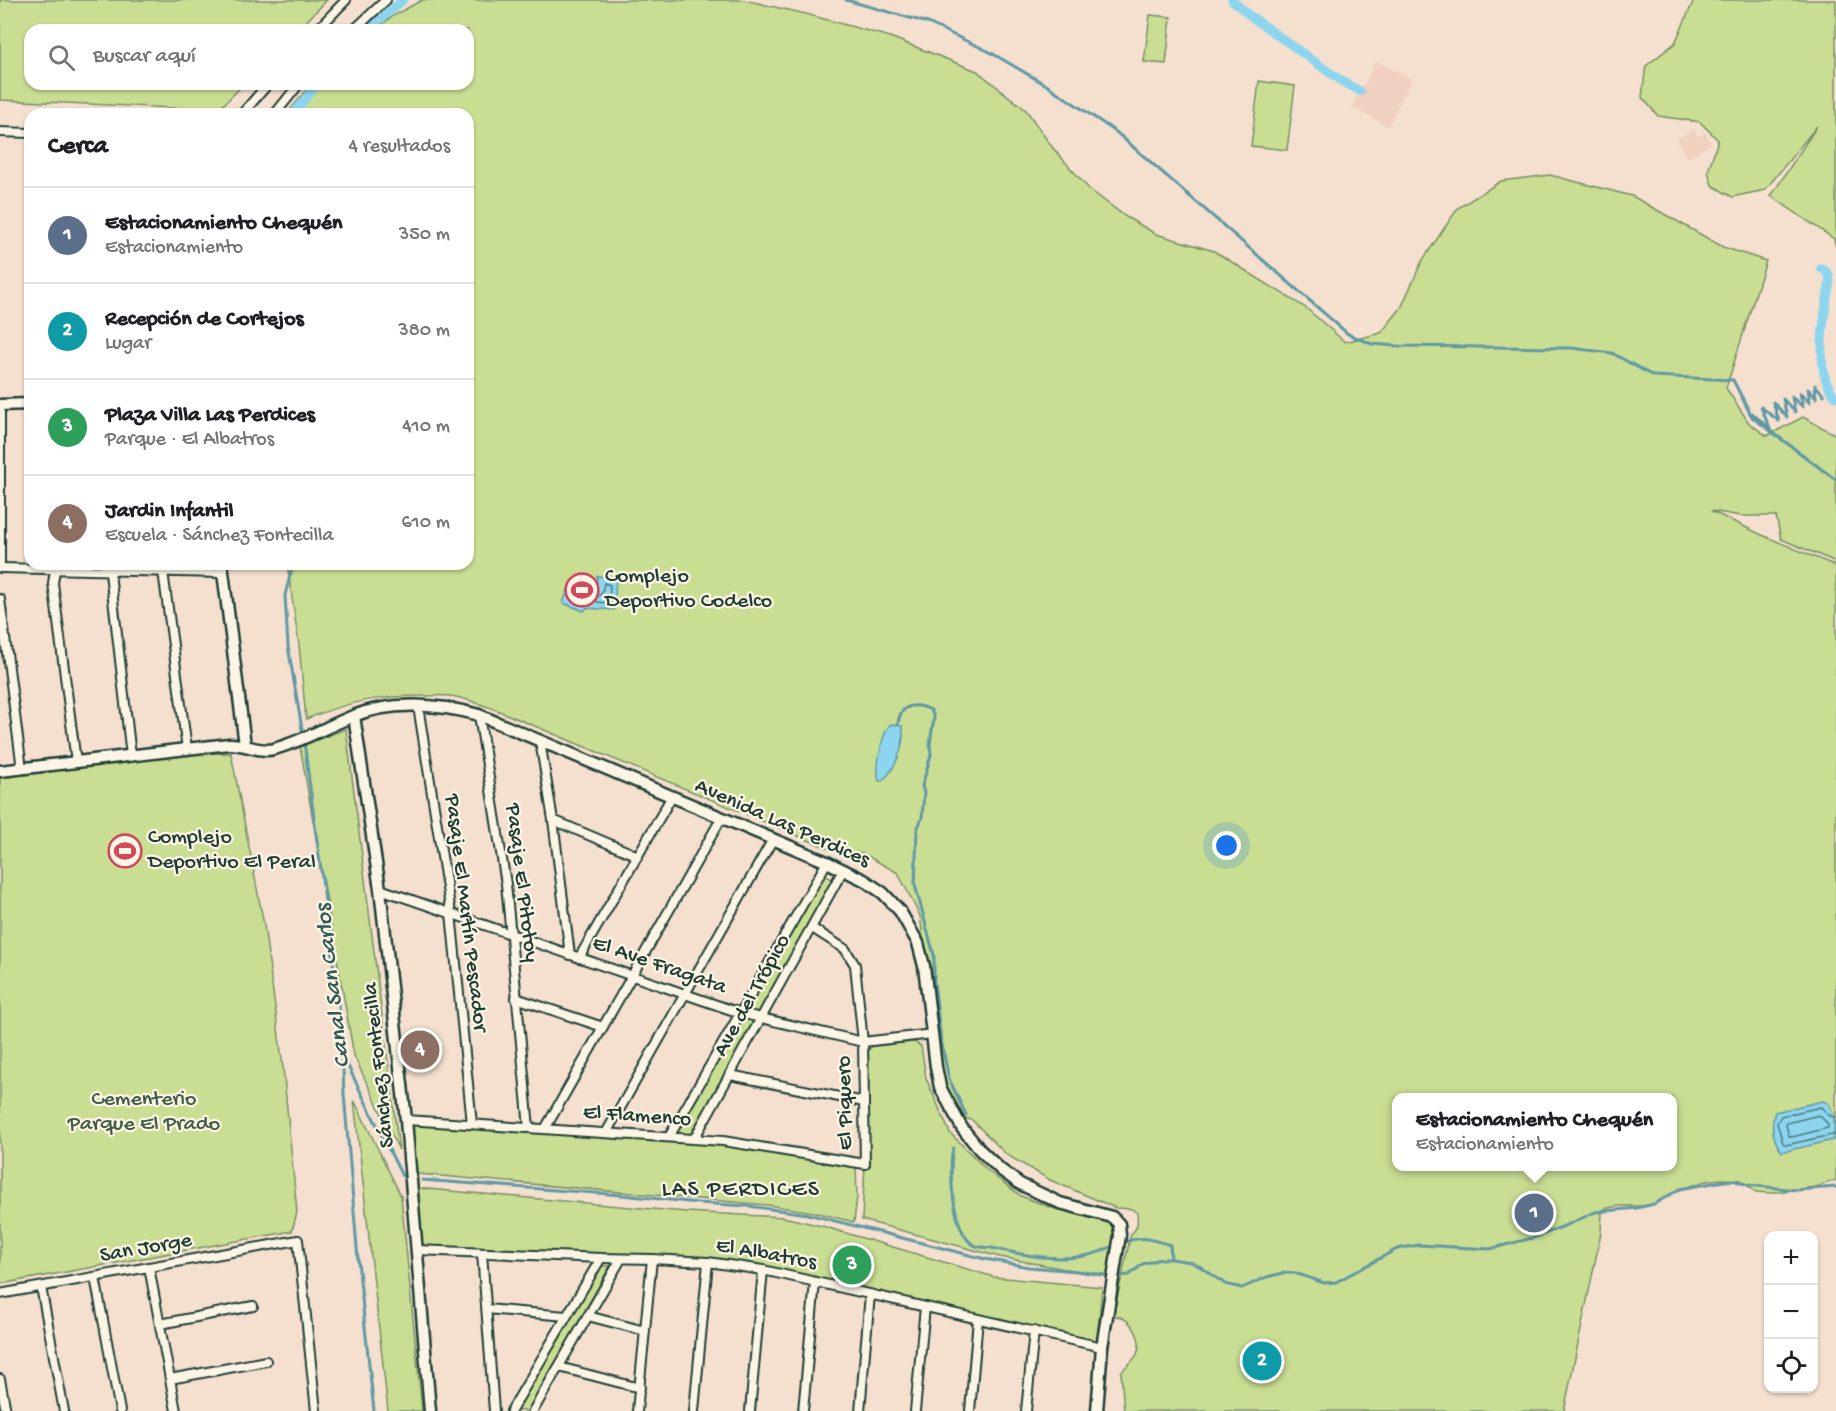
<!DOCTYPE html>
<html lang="es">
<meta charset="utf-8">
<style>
body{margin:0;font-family:"Gochi Hand",sans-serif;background:#f2f2f2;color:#202124}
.controls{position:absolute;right:18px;bottom:18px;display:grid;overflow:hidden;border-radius:12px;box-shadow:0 2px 4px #0004}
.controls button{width:54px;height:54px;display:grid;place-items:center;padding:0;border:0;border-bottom:2px solid #e0e0e0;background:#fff;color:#202124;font:30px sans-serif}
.you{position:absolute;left:1227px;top:846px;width:21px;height:21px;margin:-15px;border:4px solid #fff;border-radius:50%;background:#1a73e8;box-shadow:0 0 0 9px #1a73e833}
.badge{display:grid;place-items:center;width:39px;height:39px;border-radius:50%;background:#d1495b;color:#fff;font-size:20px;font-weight:700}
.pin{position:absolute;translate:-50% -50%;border:3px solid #fff;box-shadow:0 2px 6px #0006}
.popup{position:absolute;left:1392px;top:1093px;width:285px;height:78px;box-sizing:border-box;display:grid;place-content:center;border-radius:12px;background:#fff;filter:drop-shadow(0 2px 4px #0005);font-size:20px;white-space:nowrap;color:#757577}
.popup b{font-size:22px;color:#202124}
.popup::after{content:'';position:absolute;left:50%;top:100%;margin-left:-12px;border:12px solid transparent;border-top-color:#fff}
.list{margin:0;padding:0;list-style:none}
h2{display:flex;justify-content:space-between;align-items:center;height:78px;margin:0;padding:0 24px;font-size:26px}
h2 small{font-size:20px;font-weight:400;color:#757577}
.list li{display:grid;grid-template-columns:39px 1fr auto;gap:18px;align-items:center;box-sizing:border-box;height:96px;padding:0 24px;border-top:2px solid #e0e0e0}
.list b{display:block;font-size:22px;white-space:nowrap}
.list p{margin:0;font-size:20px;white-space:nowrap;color:#757577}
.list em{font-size:20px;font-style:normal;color:#757577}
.icon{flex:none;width:33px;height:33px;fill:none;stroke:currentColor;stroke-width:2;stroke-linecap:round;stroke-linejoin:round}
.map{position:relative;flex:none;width:1836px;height:1411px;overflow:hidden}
.search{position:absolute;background:#fff;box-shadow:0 2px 4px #0004;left:24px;top:24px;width:450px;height:66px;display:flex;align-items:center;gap:15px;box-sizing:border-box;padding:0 21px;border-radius:18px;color:#757577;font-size:22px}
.panel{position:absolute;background:#fff;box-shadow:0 2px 4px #0004;left:24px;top:108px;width:450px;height:462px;border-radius:18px}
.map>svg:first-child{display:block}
.built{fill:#f0d1c0}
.green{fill:#cade93;stroke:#748e64;stroke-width:1.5;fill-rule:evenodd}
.water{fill:#8dd5ee;stroke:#6198a4;stroke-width:1.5}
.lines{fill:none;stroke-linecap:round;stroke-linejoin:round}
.shore{stroke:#4b7a7e;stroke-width:1.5}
.stream{stroke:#6198a4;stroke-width:3}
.canal{stroke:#8dd5ee;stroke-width:9}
.street-casing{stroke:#1f3d34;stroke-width:12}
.secondary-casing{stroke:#1f3d34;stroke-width:15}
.street{stroke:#fcf5e5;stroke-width:8}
.secondary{stroke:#fcf5e5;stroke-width:10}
.labels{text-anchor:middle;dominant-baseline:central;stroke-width:4.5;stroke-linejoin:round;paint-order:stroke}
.poi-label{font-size:22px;fill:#1f3d34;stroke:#fcf5e5;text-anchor:start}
.street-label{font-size:22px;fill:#1f3d34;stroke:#fcf5e5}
.park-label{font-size:22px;fill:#415d47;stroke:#fcf5e5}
.water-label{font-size:24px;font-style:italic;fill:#355b59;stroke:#fcf5e5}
.neighbourhood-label{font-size:24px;letter-spacing:1.5px;fill:#1f3d34;stroke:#fcf5e5}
</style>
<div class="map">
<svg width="1836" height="1411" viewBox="0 0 1836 1411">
<rect width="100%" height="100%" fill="#f5e0cf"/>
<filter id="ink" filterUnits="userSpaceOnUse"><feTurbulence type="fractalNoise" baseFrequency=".0167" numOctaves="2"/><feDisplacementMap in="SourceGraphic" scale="12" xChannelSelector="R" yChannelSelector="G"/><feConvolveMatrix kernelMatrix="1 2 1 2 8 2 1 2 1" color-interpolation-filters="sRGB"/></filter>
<g filter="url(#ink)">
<!-- built -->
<g class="built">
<polygon points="1376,61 1412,79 1388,126 1352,108"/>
<polygon points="1694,129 1698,136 1705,133 1712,144 1687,158 1676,139"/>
</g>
<!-- green -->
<g class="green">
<polygon points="0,0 327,0 298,30 30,30 30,84 244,84 218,110 0,100"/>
<path d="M422 0H744L806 14 890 37 977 71 1026 110 1052 147 1089 189 1126 217 1156 234 1214 251 1306 308 1345 342 1381 333 1401 308 1422 261 1458 208 1501 181 1550 175 1632 196 1723 247 1766 261 1726 388 1749 423 1767 436 1803 417 1836 435V562L1781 539 1776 516H1741L1711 511 1762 535 1836 566V1180L1816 1187 1769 1193 1756 1192 1740 1180 1722 1179 1706 1181 1676 1191 1657 1203 1649 1206H1618L1604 1209 1602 1212 1601 1233 1564 1411H1124L1121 1372C1126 1366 1134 1361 1137 1354 1144 1339 1131 1318 1116 1316L1114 1313 1131 1234C1138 1228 1138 1222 1137 1213L1132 1209 1116 1208 1050 1180 1007 1155 972 1120 956 1117 943 1083 920 916 898 873 862 853 832 850 494 709C480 704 465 698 450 696 441 695 431 696 422 696 377 696 348 702 306 719L299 645 287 564H468V114H287L311 84H468V30H376L391 17ZM1396 1098H1672V1166H1396Z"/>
<polygon points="1694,0 1836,0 1836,247 1834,239 1771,196 1817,126 1765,190 1732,197 1712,185 1708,171 1718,140 1700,122 1658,116 1642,97 1646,66 1675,43"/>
<polygon points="1150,15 1171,17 1166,64 1144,62"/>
<polygon points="1259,81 1295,86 1287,150 1251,146"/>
<polygon points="346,729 399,1150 354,1056 300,746"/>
<polygon points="231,753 264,925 283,1067 297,1212 292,1231 0,1284 0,778 183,754"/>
<polygon points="822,874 836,881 692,1137 675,1136"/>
<polygon points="914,1042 921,1046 926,1078 950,1133 988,1171 1021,1196 1055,1209 1107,1220 1115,1226 1117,1233 1109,1275 1060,1268 1000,1257 862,1220 865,1164 865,1053 873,1046"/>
<polygon points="354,1100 401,1196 422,1411 388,1411"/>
<polygon points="409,1125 685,1142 740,1147 856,1166 857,1197 854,1222 813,1212 767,1205 418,1174 415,1173"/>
<polygon points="417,1188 686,1212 783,1217 822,1226 994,1277 1102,1287 1097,1342 778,1269 723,1261 470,1248 421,1247"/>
<polygon points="598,1266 610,1266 528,1411 516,1411"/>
</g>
<!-- water -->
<g class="water">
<polygon points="597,576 616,577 614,610 586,608 584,611 563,603 571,582 596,591"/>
<path d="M891 724 902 726C906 744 896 769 882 781H879C875 770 882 731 891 724Z"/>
<path d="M1823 1101 1828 1103C1835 1113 1836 1128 1833 1140L1782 1152C1773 1141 1770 1125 1775 1112Z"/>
</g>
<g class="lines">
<!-- shore -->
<g class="shore">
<polygon points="604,583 610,585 609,601 606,603 597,602 595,599 602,593"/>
<polygon points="1819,1115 1828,1124 1828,1128 1792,1137 1789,1136 1786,1125 1787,1123"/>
<polyline points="1836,1117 1830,1116 1821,1107 1781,1116 1777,1123 1783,1143 1786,1145 1836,1134"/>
</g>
<!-- stream -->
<g class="stream">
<polyline points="846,0 928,23 988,51 1048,86 1116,132 1348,334 1372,344 1397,346 1571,348 1612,353 1653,376 1733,380 1752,417 1836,480"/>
<polyline points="1752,413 1770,429 1761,407 1779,421 1773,402 1787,417 1783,399 1795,412 1792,397 1803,407 1800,393 1810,403 1808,389 1816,398 1815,385 1824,395"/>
<polyline points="293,564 285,595 288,646 303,735"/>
<path d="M898 724C900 703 916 703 931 710L934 717 930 744 931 755 922 786 924 793 922 818 917 830 915 885 934 955V982L941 1040 949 1079 966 1115"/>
<polyline points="304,742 341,1022 344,1094 359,1271 374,1411"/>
<polyline points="343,1056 402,1176"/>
<path d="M953 1148C948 1169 953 1234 974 1245 978 1248 987 1247 992 1248 1022 1255 1058 1262 1089 1255 1098 1253 1107 1249 1115 1245"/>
<polyline points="422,1180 622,1195 698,1203 748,1206 808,1214 985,1259 1029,1267 1076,1271 1109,1276"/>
<path d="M1121 1243C1145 1235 1148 1239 1170 1245L1171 1259"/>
<polyline points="1120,1276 1129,1275 1143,1264 1160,1259 1171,1259 1191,1262 1201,1267 1225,1284 1242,1288 1267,1277 1283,1273 1295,1273 1324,1283 1336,1282 1397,1249 1419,1245 1490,1249 1536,1237 1569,1224 1595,1212 1637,1208 1654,1204 1680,1189 1718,1182 1733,1180 1748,1185 1797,1190 1836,1187"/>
</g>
<!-- canal -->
<g class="canal">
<polyline points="1232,0 1249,15 1343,82 1360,91"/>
<polyline points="368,30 403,0"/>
<polyline points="293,114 317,84"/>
<path d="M1821 268 1828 273 1830 281C1825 307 1816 361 1828 385 1830 390 1833 394 1836 397"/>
</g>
<defs>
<g id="street">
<polyline points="317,30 346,0"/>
<polyline points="354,30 386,0"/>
<polyline points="242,114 268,84"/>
<polyline points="275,114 299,84"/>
<polyline points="0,132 30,133"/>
<polyline points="0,562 0,405"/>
<polyline points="56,564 53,583 76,762"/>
<polyline points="109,564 131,756"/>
<polyline points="162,564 187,749"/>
<polyline points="0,568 222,573"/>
<polyline points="0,599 22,769"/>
<polyline points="418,706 451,913 472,1124"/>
<polyline points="479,715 506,884 529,1128"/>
<polyline points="540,741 553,820 570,955"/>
<polyline points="553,820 638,856"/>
<polyline points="380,889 740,1013 863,1042 933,1034"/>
<polyline points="579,958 672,796"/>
<polyline points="516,998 603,1027"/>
<polyline points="730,1075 864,1102"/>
<polyline points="406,1120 723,1141 865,1164 863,1042 855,965 845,949 812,928"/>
<polyline points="545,1129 722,817"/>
<polyline points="606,1133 773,839"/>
<polyline points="669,1137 827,862"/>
<polyline points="694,1139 843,870"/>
<polyline points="418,1250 601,1258 652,1259 708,1262 763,1270 1102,1347"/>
<polyline points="482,1253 494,1411"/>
<polyline points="149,1267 176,1411"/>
<polyline points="95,1277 120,1411"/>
<polyline points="41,1287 64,1411"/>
<polyline points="0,1294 298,1240 316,1411"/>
<polyline points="487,1309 566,1316"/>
<polyline points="588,1316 645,1331"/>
<polyline points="160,1324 253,1306"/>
<polyline points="559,1367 640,1388"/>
<polyline points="0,1379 6,1411"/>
<polyline points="170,1379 266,1361"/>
<polyline points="511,1411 601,1258"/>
<polyline points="533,1411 621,1259"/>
<polyline points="637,1411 652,1259"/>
<polyline points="694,1411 708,1262"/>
<polyline points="750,1411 763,1270"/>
<polyline points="803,1411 815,1282"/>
<polyline points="860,1411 870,1294"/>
<polyline points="915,1411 925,1307"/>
<polyline points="970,1411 978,1319"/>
<polyline points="1026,1411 1034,1331"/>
</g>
<g id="secondary">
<polyline points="0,405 30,404"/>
<polyline points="222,564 245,745"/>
<polyline points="354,716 380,889 406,1120 430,1411"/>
<path d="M0 771 229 744C244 743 259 753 274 749 301 742 326 727 351 717 391 700 439 704 479 715L827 862 864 880 883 893 900 911 918 943 924 966 936 1067 940 1087 962 1128 980 1150 1001 1170 1020 1184 1060 1203 1112 1217 1119 1224 1120 1235 1102 1347 1097 1411"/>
</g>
</defs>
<!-- street casing -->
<use href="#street" class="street-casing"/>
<!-- secondary casing -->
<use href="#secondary" class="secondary-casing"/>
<!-- street -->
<use href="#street" class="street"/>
<!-- secondary -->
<use href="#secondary" class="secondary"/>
</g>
</g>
<!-- icons -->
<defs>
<symbol id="stadium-ring" viewBox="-11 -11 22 22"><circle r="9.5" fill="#fcf5e5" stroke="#d1495b" stroke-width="1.5"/><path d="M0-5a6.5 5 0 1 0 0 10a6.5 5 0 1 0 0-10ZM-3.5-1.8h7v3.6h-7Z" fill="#d1495b"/></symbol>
</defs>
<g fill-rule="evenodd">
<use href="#stadium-ring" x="563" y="571" width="38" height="38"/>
<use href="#stadium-ring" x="106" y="832" width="38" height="38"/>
</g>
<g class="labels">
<!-- poi labels -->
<g class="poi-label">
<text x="605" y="577">Complejo<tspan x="605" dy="25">Deportivo Codelco</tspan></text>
<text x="148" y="838">Complejo<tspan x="148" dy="25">Deportivo El Peral</tspan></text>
</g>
<!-- street labels -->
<g class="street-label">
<text transform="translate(782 824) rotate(24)">Avenida Las Perdices</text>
<text transform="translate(521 883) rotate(83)">Pasaje El Pitotoy</text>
<text transform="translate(465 913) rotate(83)">Pasaje El Martín Pescador</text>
<text transform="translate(659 966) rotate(19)">El Ave Fragata</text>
<text transform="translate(753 996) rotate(-61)">Ave del Trópico</text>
<text transform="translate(380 1065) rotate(-96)">Sánchez Fontecilla</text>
<text transform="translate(846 1103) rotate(-91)">El Piquero</text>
<text transform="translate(637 1117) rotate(4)">El Flamenco</text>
<text transform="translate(146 1249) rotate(-10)">San Jorge</text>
<text transform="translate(766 1255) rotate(10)">El Albatros</text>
</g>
<!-- park labels -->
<g class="park-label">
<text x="144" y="1100">Cementerio<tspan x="144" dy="25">Parque El Prado</tspan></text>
</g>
<!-- water labels -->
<g class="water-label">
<text transform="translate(334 986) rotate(-97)">Canal San Carlos</text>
</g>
<!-- neighbourhood labels -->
<g class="neighbourhood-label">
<text x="741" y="1190">LAS PERDICES</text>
</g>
</g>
</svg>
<div class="controls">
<button>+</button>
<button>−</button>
<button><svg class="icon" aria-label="locate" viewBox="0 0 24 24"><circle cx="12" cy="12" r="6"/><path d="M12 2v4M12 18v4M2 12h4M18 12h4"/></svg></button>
</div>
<div class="you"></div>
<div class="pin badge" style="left:1534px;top:1213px;background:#5c6f8a">1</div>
<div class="popup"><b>Estacionamiento Chequén</b>Estacionamiento</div>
<div class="pin badge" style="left:1262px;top:1361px;background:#0f9aa8">2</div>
<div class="pin badge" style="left:852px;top:1265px;background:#2e9e5b">3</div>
<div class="pin badge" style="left:420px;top:1050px;background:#8d6e63">4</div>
<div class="search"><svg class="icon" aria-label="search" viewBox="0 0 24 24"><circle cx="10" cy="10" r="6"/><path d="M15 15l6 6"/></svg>Buscar aquí</div>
<section class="panel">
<h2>Cerca<small>4 resultados</small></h2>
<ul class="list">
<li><span class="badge" style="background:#5c6f8a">1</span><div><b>Estacionamiento Chequén</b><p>Estacionamiento</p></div><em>350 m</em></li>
<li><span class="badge" style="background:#0f9aa8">2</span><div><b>Recepción de Cortejos</b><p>Lugar</p></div><em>380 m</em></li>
<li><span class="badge" style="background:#2e9e5b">3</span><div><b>Plaza Villa Las Perdices</b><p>Parque · El Albatros</p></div><em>410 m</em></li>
<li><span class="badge" style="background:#8d6e63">4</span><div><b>Jardin Infantil</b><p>Escuela · Sánchez Fontecilla</p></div><em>610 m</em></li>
</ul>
</section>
</div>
